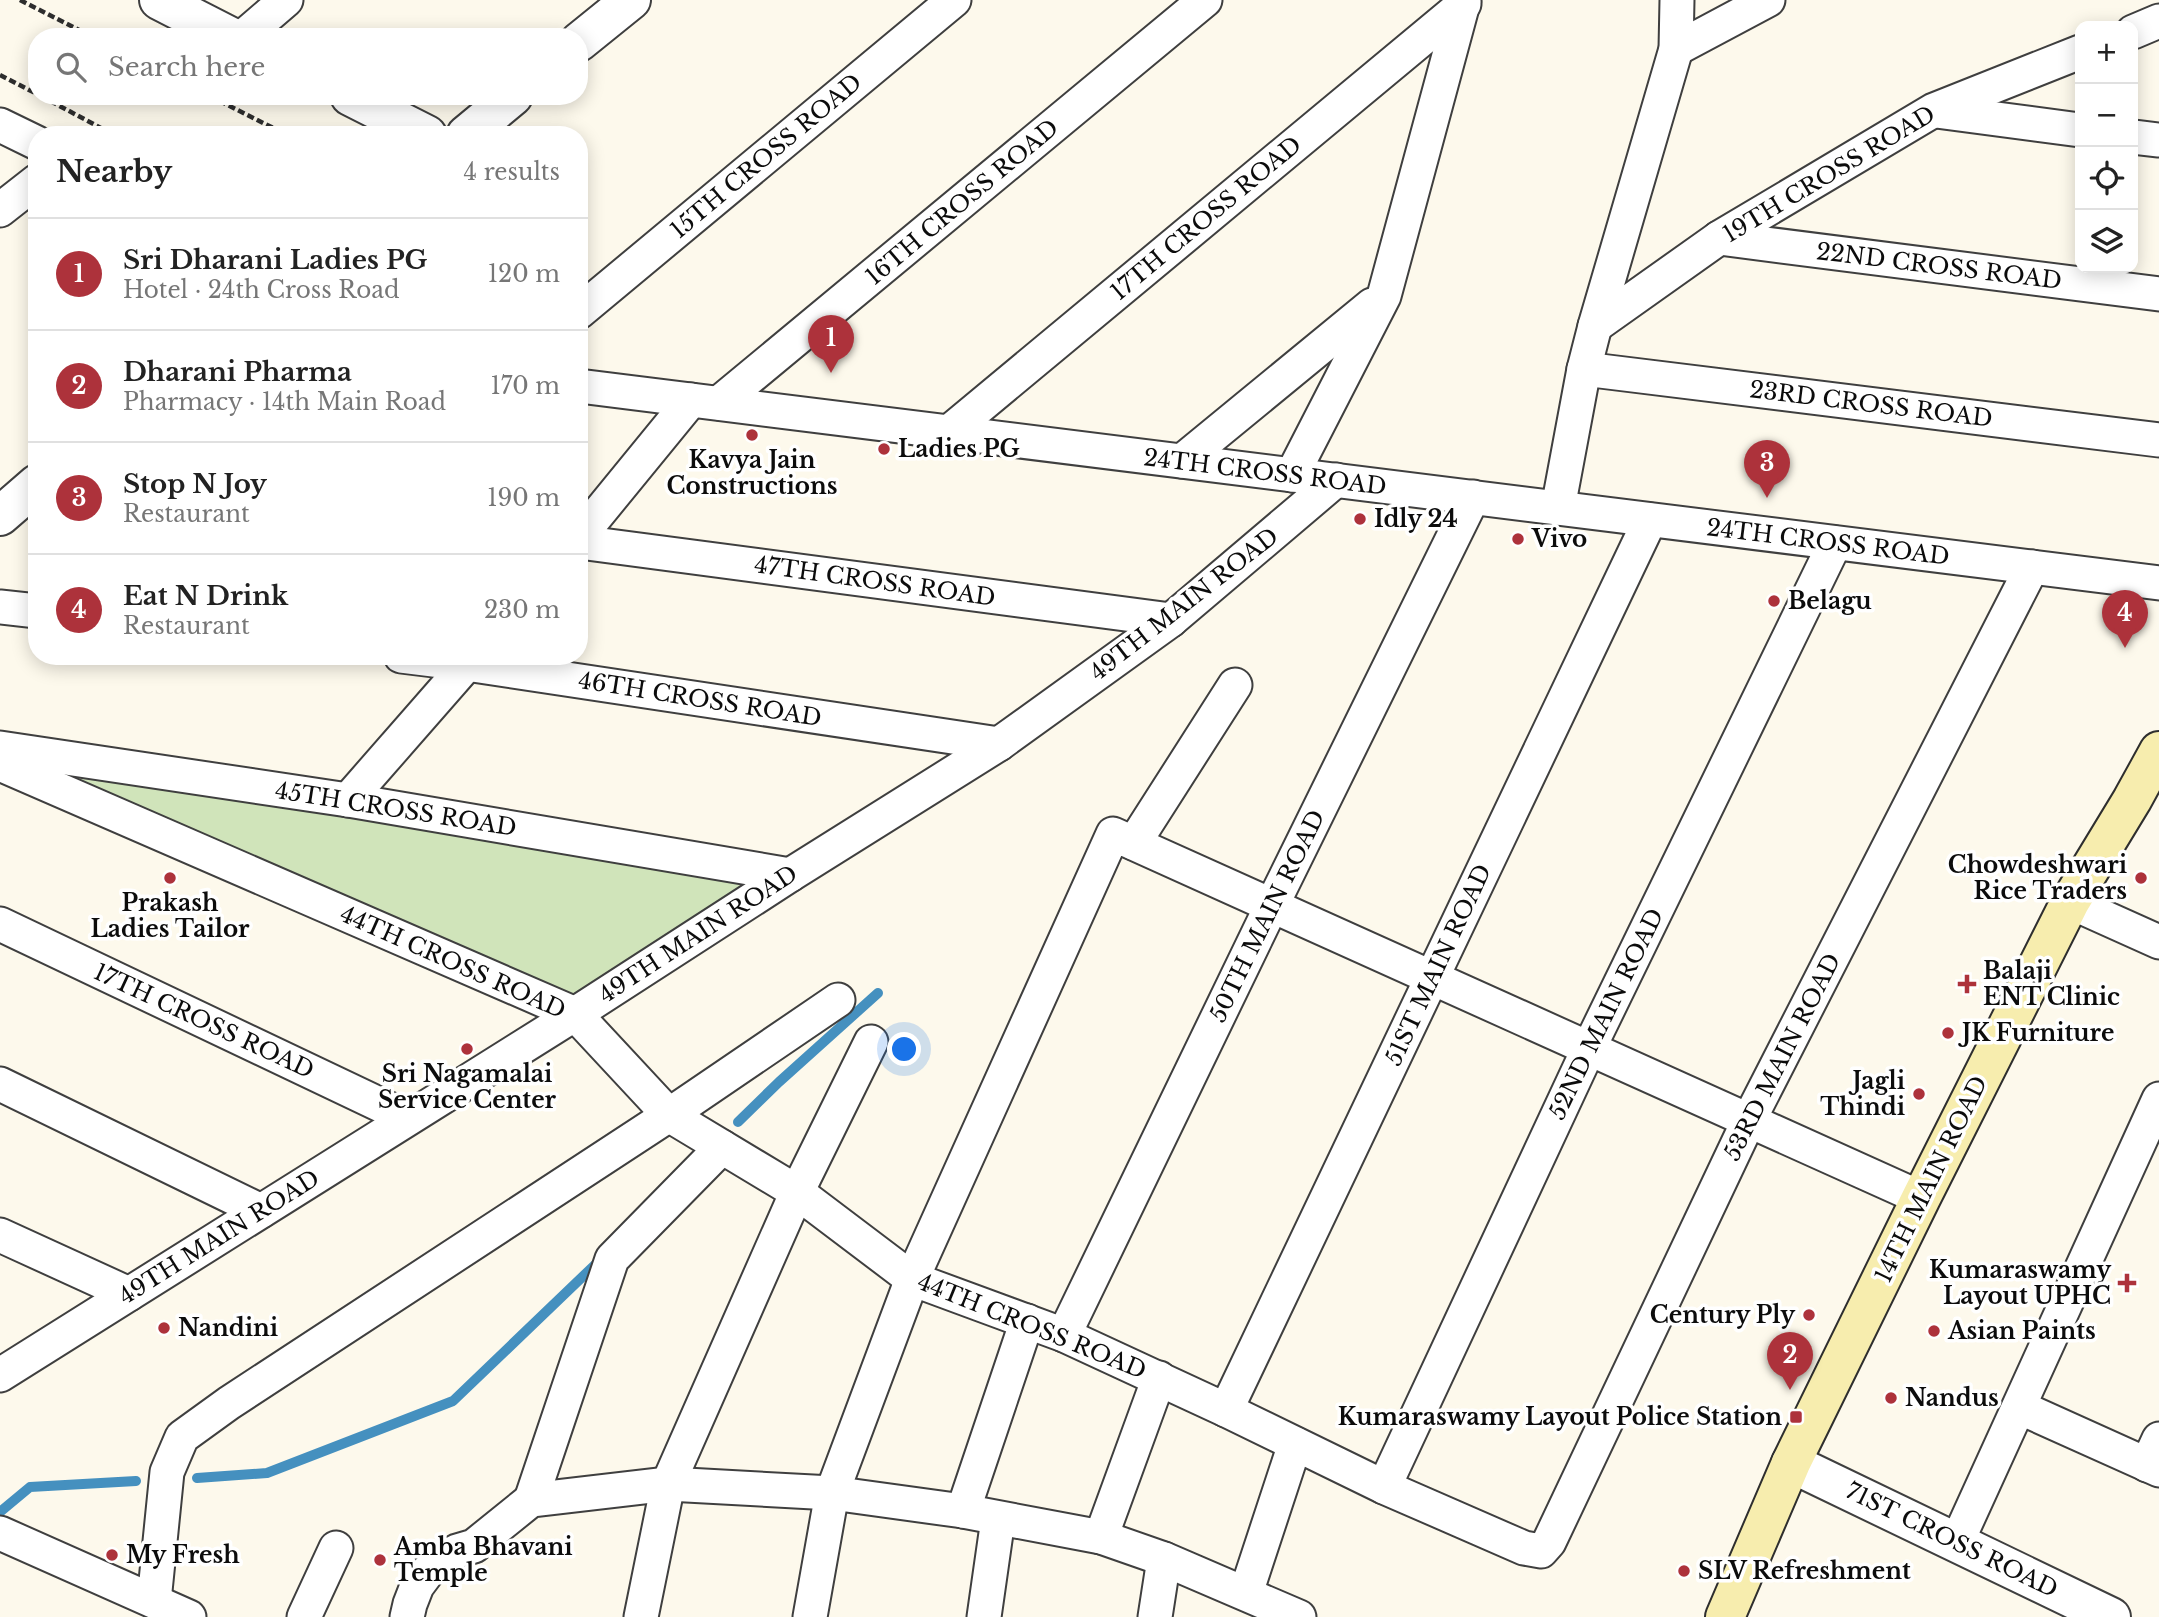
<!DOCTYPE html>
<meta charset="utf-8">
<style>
body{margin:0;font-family:"Libre Baskerville",serif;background:#f2f2f2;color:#222}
.controls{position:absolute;right:21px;top:21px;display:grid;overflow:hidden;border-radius:14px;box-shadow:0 4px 18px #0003}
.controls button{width:63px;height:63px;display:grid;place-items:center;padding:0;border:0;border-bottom:2px solid #e0e0e0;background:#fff;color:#222;font:35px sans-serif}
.you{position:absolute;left:905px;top:1050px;width:24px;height:24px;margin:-18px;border:5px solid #fff;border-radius:50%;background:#1a73e8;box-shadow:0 0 0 10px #1a73e833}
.badge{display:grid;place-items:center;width:46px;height:46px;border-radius:50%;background:#ad323b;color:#fff;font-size:23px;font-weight:700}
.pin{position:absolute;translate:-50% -58px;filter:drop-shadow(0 2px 4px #0008)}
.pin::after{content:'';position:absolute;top:37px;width:24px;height:21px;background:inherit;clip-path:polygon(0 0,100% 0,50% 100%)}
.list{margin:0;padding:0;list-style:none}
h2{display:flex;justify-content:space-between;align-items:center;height:91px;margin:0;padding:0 28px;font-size:30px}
h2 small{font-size:23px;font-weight:400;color:#767676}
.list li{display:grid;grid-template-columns:46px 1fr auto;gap:21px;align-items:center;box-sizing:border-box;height:112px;padding:0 28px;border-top:2px solid #e0e0e0}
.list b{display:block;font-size:26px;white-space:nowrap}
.list p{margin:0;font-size:23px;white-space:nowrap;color:#767676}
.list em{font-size:23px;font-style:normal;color:#767676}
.icon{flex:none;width:38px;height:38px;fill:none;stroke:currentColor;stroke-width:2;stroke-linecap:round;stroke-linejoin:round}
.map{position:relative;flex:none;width:2159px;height:1617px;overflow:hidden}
.search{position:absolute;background:#fff;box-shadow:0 4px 18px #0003;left:28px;top:28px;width:560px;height:77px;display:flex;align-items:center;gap:18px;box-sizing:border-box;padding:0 24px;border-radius:28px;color:#767676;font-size:26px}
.panel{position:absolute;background:#fff;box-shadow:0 4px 18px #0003;left:28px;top:126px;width:560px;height:539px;border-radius:28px}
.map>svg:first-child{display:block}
.green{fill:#d0e4ba}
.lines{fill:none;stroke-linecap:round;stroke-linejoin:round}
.stream{stroke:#4590bf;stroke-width:10}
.minor-casing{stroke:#3f3f3f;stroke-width:37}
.tertiary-casing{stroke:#3f3f3f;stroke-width:42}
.secondary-casing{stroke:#2e2e2e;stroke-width:42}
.path{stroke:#2e2e2e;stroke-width:4.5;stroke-dasharray:7 3.5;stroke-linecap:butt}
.minor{stroke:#fff;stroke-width:33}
.tertiary{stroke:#fff;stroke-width:38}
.secondary{stroke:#f7edae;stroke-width:38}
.poi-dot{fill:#ad323b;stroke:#fff;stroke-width:2.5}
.labels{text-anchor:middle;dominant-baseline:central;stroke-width:7;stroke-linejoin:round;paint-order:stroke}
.street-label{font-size:23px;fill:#0c0c0c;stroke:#fff}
.poi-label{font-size:23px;font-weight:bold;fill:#0c0c0c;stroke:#fff;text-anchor:start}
</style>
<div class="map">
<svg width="2159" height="1617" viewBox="0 0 2159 1617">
<rect width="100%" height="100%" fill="#fdf9ec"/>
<!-- green -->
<polygon class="green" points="9,754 762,877 578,1006"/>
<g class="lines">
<!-- stream -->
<g class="stream">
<polyline points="738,1122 779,1082 878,993"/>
<polyline points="197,1478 267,1473 453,1401 600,1260"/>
<polyline points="0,1512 30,1487 136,1481"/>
</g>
<defs>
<g id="minor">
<polyline points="2133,32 2159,21"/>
<polyline points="243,37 286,0"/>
<polyline points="1676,49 1768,0"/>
<polyline points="1936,111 2080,130"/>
<polyline points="0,125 37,143"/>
<polyline points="2133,137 2159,140"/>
<polyline points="0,210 37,181"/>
<polyline points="1719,238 2159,294"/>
<polyline points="579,312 954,0"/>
<polyline points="1595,326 1719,238 1934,110 2080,52"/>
<polyline points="1584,369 2159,440"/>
<polyline points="579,386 2159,583"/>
<polyline points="719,403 1205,0"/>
<polyline points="949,432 1464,4"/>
<polyline points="1182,461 1372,305"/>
<polyline points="1292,475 1384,296 1464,0"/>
<polyline points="1558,508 1584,369 1595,326 1676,49 1677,0"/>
<polyline points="579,537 691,400"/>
<polyline points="579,542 1171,620"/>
<polyline points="0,607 37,611"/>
<polyline points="401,656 466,664 999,744"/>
<polyline points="0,748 348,800 790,875"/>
<polyline points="0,764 575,1014 669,1115 797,1192 912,1279 1064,1335 1226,1410 1384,1487 1524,1548 1541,1551 1549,1542 1749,1120 2032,567"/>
<polyline points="348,800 474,656"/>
<polyline points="1134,843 1235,685"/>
<polyline points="2070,902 2159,942"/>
<polyline points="0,924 408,1118"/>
<polyline points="0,1084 261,1211"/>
<polyline points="0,1235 129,1294"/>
<polyline points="1064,1335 1272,905 1473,497"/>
<polyline points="0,1375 575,1014 790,875 999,744 1171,620 1336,480"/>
<polyline points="2019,1407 2159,1470"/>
<polyline points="1226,1410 1650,520"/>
<polyline points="2147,1465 2159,1439"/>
<polyline points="1384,1487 1589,1048 1835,543"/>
<polyline points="531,1500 612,1259 722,1147"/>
<polyline points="963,1511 1027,1321"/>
<polyline points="0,1533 189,1617"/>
<polyline points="1101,1537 1159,1378"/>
<polyline points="1957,1542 2159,1099"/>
<polyline points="1246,1593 1295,1444"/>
<polyline points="154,1601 167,1472 182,1437 229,1403 669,1115 838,1000"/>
<polyline points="304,1617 336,1548"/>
<polyline points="407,1617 410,1604 417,1586 429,1570 442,1559 457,1551 474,1546 531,1500 668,1484 832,1493 963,1511 1101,1537 1164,1559 1299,1617"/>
<polyline points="641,1617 668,1484 797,1192 871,1042"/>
<polyline points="810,1617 832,1493 912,1279 1113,834 1921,1198"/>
<polyline points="984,1617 998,1519"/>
<polyline points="1155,1617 1164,1559"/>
</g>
<g id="tertiary">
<polyline points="159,0 231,37"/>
<polyline points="579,42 631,0"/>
<polyline points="350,96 427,135"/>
<polyline points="466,135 513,96"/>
<polyline points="0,516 37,484"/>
<polyline points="1791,1463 2111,1617"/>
</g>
<polyline id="secondary" points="1725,1617 1791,1463 1921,1198 2070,902 2132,800 2159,751"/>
</defs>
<!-- minor casing -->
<use href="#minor" class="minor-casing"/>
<!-- tertiary casing -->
<use href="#tertiary" class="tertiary-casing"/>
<!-- secondary casing -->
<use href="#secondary" class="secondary-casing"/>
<!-- path -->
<g class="path">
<polyline points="20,0 93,37"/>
<polyline points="0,75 37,94"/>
<polyline points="41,96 114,135"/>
<polyline points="210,96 287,135"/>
</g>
<!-- minor -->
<use href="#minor" class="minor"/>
<!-- tertiary -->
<use href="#tertiary" class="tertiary"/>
<!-- secondary -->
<use href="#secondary" class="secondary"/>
</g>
<!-- markers -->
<g class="poi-dot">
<circle cx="752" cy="435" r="7"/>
<circle cx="884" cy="449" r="7"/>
<circle cx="1360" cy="519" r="7"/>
<circle cx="1518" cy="539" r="7"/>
<circle cx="1774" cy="601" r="7"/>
<circle cx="170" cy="878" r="7"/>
<circle cx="2141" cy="878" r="7"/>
<path d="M1963.5 973.5h7v7h7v7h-7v7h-7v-7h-7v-7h7z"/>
<circle cx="1948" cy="1033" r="7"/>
<circle cx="467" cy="1049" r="7"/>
<circle cx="1919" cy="1094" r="7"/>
<path d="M2123.5 1272.5h7v7h7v7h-7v7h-7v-7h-7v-7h7z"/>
<circle cx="1809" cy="1315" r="7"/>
<circle cx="164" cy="1328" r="7"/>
<circle cx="1934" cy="1331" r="7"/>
<circle cx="1891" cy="1398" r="7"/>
<rect x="1789" y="1410" width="14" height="14" rx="3.5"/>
<circle cx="112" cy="1555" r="7"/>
<circle cx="380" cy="1560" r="7"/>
<circle cx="1684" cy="1571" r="7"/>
</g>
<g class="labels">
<!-- street labels -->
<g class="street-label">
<text transform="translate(766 156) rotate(-40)">15TH CROSS ROAD</text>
<text transform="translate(1829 174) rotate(-31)">19TH CROSS ROAD</text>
<text transform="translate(962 202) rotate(-40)">16TH CROSS ROAD</text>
<text transform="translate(1206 218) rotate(-40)">17TH CROSS ROAD</text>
<text transform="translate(1939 266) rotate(7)">22ND CROSS ROAD</text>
<text transform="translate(1871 404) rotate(7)">23RD CROSS ROAD</text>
<text transform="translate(1265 472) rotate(7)">24TH CROSS ROAD</text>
<text transform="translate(1828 542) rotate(7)">24TH CROSS ROAD</text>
<text transform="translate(875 581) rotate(8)">47TH CROSS ROAD</text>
<text transform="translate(1184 604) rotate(-38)">49TH MAIN ROAD</text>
<text transform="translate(700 699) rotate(9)">46TH CROSS ROAD</text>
<text transform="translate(396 809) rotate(9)">45TH CROSS ROAD</text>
<text transform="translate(1267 916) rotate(-64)">50TH MAIN ROAD</text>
<text transform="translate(698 934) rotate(-33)">49TH MAIN ROAD</text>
<text transform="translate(453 962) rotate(24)">44TH CROSS ROAD</text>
<text transform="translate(1438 965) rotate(-65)">51ST MAIN ROAD</text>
<text transform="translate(1606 1014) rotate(-64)">52ND MAIN ROAD</text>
<text transform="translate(204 1021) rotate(25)">17TH CROSS ROAD</text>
<text transform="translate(1782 1057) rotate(-63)">53RD MAIN ROAD</text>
<text transform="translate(1931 1179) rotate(-64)">14TH MAIN ROAD</text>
<text transform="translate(219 1237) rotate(-32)">49TH MAIN ROAD</text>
<text transform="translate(1032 1326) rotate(22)">44TH CROSS ROAD</text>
<text transform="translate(1952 1540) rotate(26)">71ST CROSS ROAD</text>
</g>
<!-- poi labels -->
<g class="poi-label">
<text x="898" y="449">Ladies PG</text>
<text x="752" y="460" text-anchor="middle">Kavya Jain<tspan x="752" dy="26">Constructions</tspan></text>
<text x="1374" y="519">Idly 24</text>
<text x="1532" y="539">Vivo</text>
<text x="1788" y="601">Belagu</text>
<text x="2127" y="865" text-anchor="end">Chowdeshwari<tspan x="2127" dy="26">Rice Traders</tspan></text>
<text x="170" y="903" text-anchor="middle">Prakash<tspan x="170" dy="26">Ladies Tailor</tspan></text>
<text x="1983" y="971">Balaji<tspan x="1983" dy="26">ENT Clinic</tspan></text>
<text x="1962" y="1033">JK Furniture</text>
<text x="467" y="1074" text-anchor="middle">Sri Nagamalai<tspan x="467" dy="26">Service Center</tspan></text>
<text x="1905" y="1081" text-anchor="end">Jagli<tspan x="1905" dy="26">Thindi</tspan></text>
<text x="2111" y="1270" text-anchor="end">Kumaraswamy<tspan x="2111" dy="26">Layout UPHC</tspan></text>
<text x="1795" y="1315" text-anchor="end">Century Ply</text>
<text x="178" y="1328">Nandini</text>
<text x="1948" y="1331">Asian Paints</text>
<text x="1905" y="1398">Nandus</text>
<text x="1782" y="1417" text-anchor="end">Kumaraswamy Layout Police Station</text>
<text x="394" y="1547">Amba Bhavani<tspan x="394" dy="26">Temple</tspan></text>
<text x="126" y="1555">My Fresh</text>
<text x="1698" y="1571">SLV Refreshment</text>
</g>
</g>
</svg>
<div class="controls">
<button>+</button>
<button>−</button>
<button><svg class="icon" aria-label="locate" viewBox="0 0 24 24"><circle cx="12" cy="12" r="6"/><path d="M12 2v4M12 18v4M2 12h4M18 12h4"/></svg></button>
<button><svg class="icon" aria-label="layers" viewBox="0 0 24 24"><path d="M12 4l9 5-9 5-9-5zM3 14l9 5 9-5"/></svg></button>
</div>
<div class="you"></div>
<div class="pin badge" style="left:831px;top:373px">1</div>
<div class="pin badge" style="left:1790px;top:1390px">2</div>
<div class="pin badge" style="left:1767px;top:498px">3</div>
<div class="pin badge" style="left:2125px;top:648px">4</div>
<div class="search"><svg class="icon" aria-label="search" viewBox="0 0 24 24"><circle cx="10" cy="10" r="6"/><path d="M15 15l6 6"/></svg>Search here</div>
<section class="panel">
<h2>Nearby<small>4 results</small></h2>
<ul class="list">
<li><span class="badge">1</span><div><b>Sri Dharani Ladies PG</b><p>Hotel · 24th Cross Road</p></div><em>120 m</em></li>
<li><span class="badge">2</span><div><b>Dharani Pharma</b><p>Pharmacy · 14th Main Road</p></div><em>170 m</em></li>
<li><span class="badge">3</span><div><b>Stop N Joy</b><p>Restaurant</p></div><em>190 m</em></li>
<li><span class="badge">4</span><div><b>Eat N Drink</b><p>Restaurant</p></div><em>230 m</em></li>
</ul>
</section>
</div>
